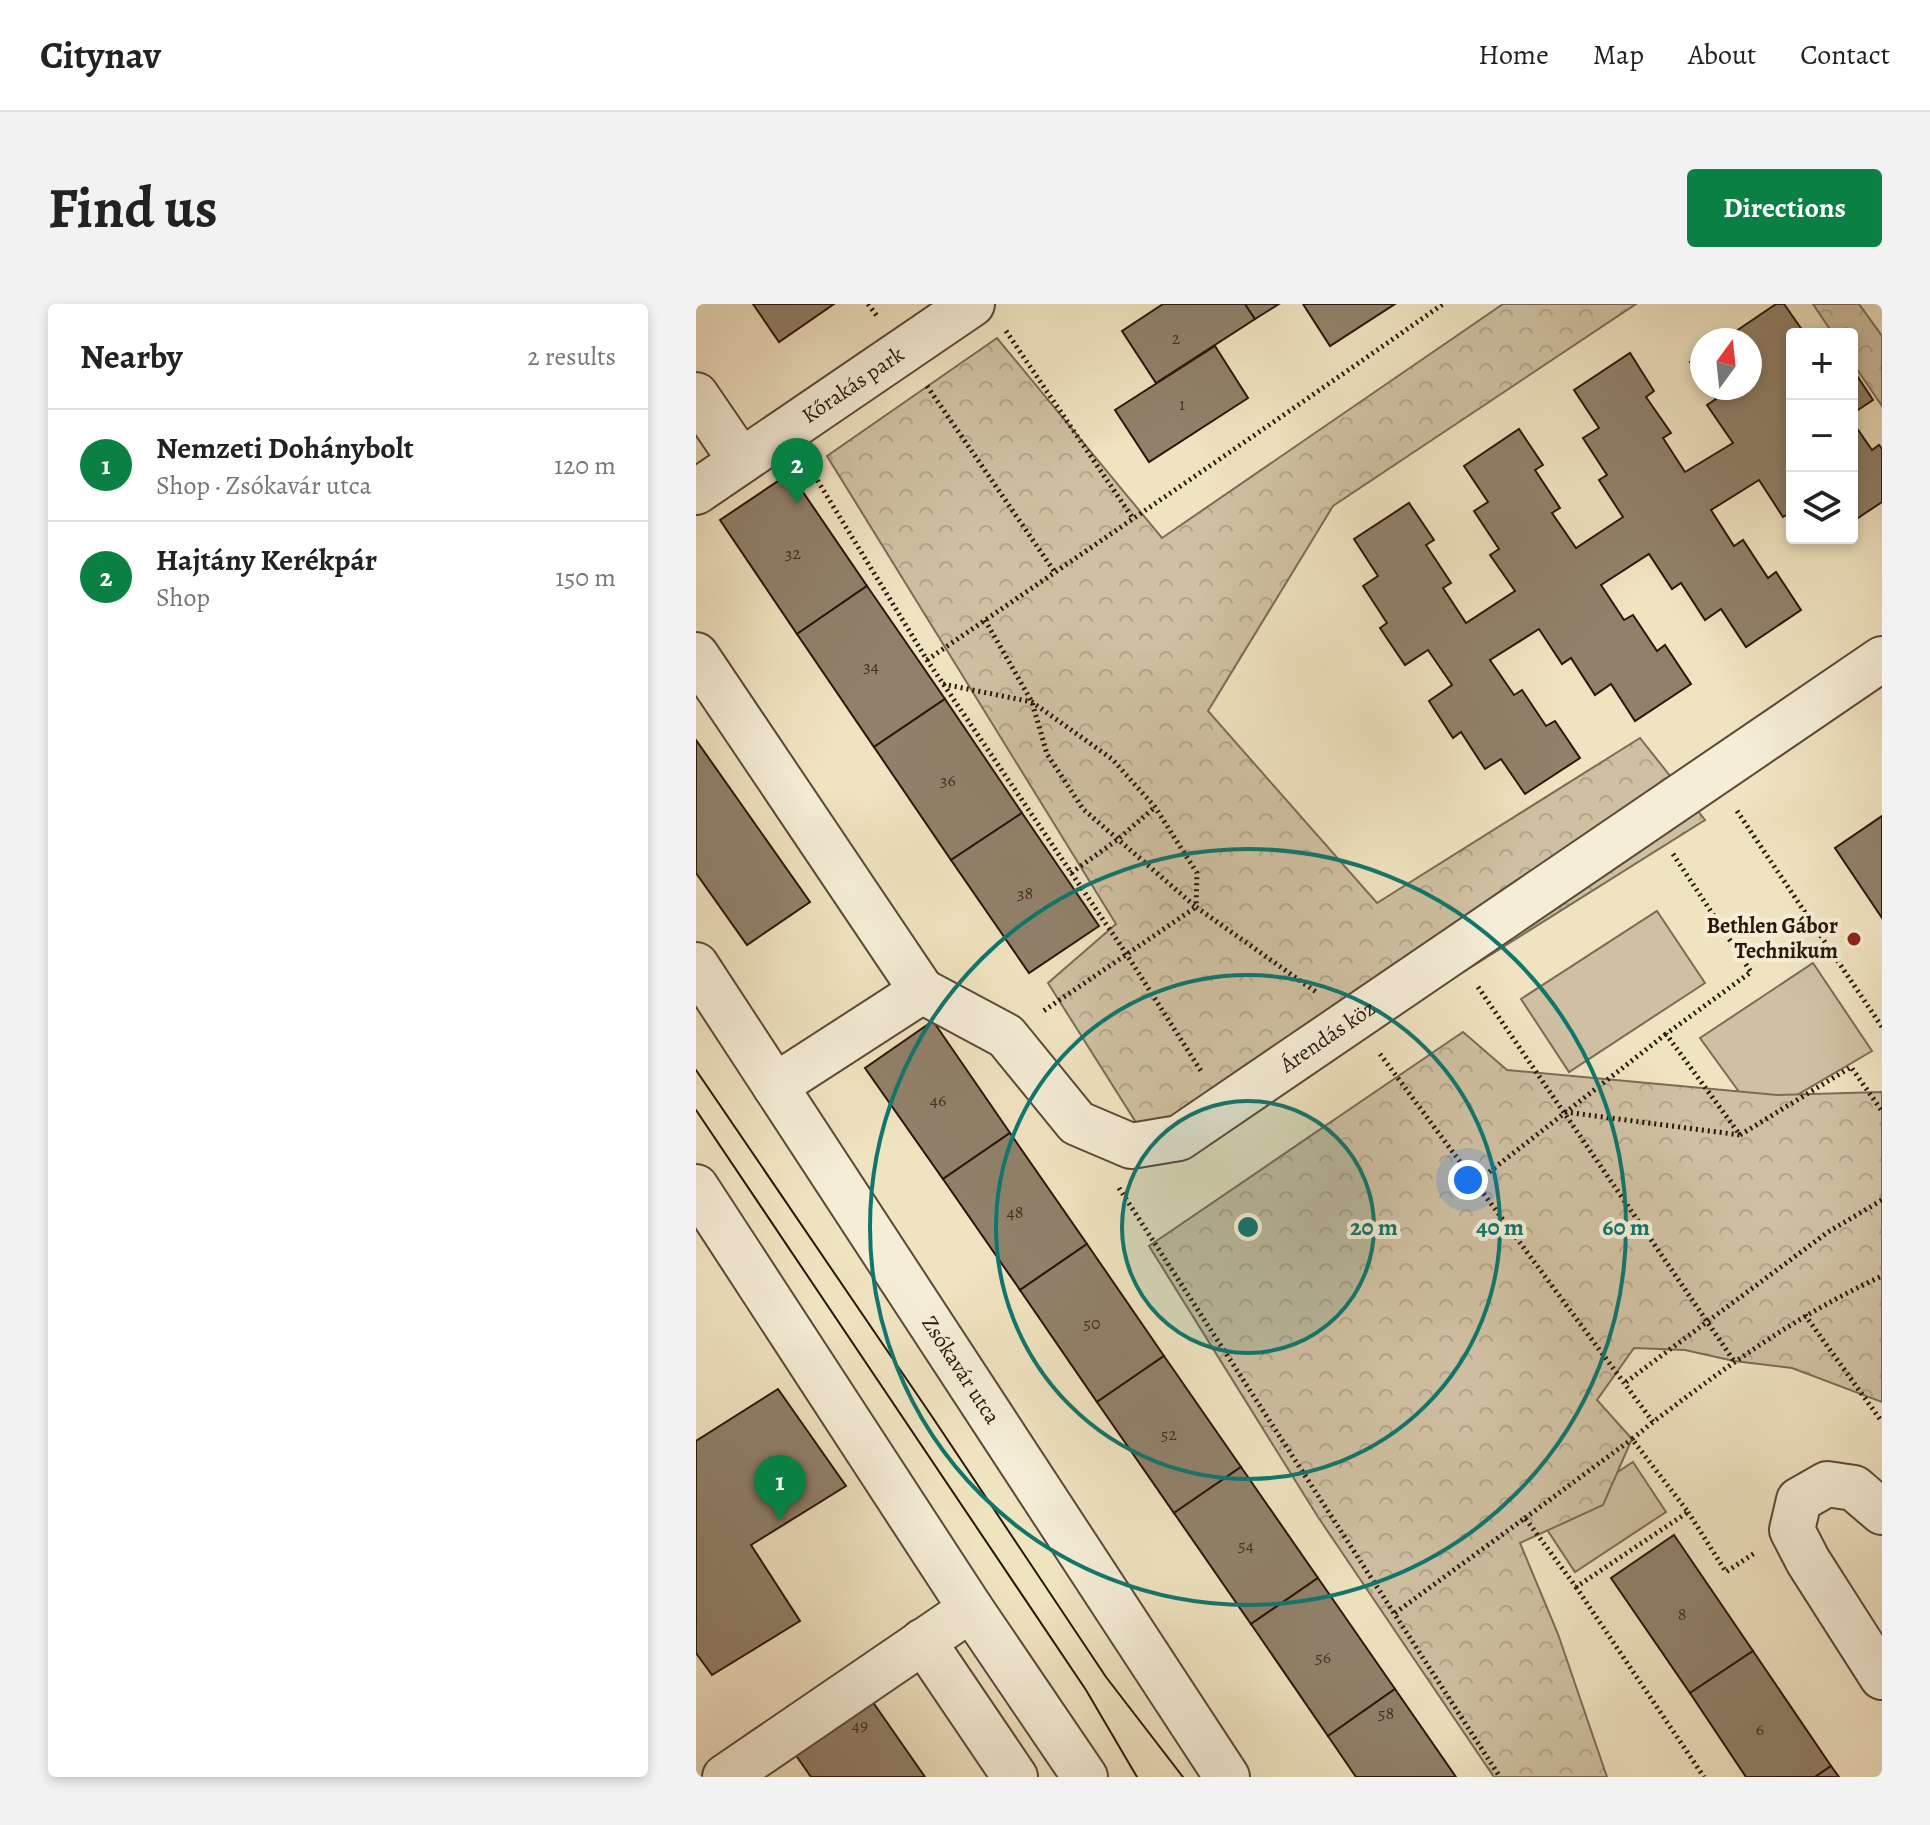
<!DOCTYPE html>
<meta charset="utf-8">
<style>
body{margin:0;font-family:Alegreya,serif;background:#f2f2f2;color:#222}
.controls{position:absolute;right:24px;top:24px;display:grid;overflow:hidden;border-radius:8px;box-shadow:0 4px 12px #0003}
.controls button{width:72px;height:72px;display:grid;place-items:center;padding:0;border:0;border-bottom:2px solid #e0e0e0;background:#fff;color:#222;font:40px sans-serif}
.compass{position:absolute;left:994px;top:24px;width:72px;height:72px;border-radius:50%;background:#fff;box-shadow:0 4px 12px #0003;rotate:15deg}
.you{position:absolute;left:772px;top:876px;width:28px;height:28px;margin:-20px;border:6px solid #fff;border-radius:50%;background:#1a73e8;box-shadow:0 0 0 12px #1a73e833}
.badge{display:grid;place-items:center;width:52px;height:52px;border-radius:50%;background:#0b8043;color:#fff;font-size:26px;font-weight:700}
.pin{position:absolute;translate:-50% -66px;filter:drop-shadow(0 2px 4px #0008)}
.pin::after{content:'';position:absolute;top:42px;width:28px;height:24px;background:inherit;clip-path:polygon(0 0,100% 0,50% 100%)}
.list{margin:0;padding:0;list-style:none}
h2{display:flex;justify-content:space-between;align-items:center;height:104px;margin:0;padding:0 32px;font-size:34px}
h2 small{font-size:26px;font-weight:400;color:#767676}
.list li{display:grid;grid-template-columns:52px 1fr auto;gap:24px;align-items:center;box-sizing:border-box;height:112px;padding:0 32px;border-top:2px solid #e0e0e0}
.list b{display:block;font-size:30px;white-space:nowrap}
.list p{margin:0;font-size:26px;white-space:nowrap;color:#767676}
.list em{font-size:26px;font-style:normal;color:#767676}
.icon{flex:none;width:44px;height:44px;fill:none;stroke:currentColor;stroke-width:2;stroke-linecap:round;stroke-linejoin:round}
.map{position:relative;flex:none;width:1186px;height:1473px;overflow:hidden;border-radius:8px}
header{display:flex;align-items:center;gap:48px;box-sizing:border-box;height:112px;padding:0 40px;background:#fff;border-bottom:2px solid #e0e0e0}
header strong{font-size:38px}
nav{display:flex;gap:44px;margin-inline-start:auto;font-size:28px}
.intro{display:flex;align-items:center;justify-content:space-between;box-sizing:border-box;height:192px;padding:0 48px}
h1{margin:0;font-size:56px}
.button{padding:20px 36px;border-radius:8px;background:#0b8043;color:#fff;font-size:28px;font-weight:700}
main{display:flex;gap:48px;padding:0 48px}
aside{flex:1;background:#fff;border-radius:8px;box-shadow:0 4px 12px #0003}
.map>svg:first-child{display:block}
.grass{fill:#cfc0a1;stroke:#7d6b56;stroke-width:2}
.park{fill:url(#park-crowns);stroke:#7d6b56;stroke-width:2}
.building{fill:#91816a;stroke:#2b160c;stroke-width:2}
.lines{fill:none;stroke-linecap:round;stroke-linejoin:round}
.minor-casing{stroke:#5c4939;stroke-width:48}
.path{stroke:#2b160c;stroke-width:5;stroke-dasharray:2 4;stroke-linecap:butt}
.minor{stroke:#f5edd6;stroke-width:44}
.tram{stroke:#2b160c;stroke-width:2}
.ring{fill:none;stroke:#0f766e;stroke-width:4}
.poi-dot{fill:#8f2418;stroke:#f5edd6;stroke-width:3}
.labels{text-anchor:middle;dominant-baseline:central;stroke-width:8;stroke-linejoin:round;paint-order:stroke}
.number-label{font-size:18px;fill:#443124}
.street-label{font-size:22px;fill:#2b160c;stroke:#f5edd6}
.poi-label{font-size:22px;font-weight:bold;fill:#2b160c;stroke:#f5edd6;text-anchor:end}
.centre{fill:#0f766e;stroke:#f5edd6;stroke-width:4}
.ring-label{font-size:24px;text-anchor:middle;font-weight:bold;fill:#0f766e;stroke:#f5edd6;stroke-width:8;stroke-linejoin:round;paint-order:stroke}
</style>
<header>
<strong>Citynav</strong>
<nav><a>Home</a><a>Map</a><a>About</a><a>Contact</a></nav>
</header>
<div class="intro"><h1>Find us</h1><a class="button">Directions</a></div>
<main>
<aside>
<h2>Nearby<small>2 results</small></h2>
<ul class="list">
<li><span class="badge">1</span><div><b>Nemzeti Dohánybolt</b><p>Shop · Zsókavár utca</p></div><em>120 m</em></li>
<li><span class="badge">2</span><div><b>Hajtány Kerékpár</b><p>Shop</p></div><em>150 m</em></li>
</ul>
</aside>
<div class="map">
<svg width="1186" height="1473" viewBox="0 0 1186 1473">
<defs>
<pattern id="park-crowns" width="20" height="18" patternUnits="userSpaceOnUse" patternTransform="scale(2)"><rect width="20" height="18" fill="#cfc0a1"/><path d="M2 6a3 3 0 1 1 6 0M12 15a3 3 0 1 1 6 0" fill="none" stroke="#b2a489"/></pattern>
</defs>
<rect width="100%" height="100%" fill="#f0e3c0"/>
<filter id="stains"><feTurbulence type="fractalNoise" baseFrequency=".0025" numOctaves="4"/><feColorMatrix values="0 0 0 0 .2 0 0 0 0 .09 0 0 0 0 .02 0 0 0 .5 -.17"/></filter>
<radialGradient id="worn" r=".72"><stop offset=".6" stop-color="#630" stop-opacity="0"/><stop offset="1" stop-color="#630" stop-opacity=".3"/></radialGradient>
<!-- grass -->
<g class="grass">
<polygon points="961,607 1009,679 873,768 825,695"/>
<polygon points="1117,659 1176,747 1062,814 1004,734"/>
<polygon points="937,1158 970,1208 879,1268 846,1218"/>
</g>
<!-- park -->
<g class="park">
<polygon points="807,0 940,0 637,202 512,407 681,599 944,434 1009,516 465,858 352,679 420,620 131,152 301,34 466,234"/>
<polygon points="1117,0 1163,0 1186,32 1186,102 1156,58 1156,30 1137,30"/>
<polygon points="767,728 811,766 1081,791 1186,788 1186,1098 1096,1064 1038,1057 989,1046 938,1044 901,1096 936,1135 907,1201 824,1239 862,1330 911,1473 798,1473 622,1213 453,942"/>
</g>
<!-- building -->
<g class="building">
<polygon points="57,0 138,0 83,38"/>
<polygon points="467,0 549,0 559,15 460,79 426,27"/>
<polygon points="549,0 583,0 559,15"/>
<polygon points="607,0 699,0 634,42"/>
<polygon points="1080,0 1088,0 1109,30 1096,30 1096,210 1095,208 1087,213 1063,176 1015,206 1038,242 1047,236 1072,274 1080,268 1105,306 1050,343 1025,305 1009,316 985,279 976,285 953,250 905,281 928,316 937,311 961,347 969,341 995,380 939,417 915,380 899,391 875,354 866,360 843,325 794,356 818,391 826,386 850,422 859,417 884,454 829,490 805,455 789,465 765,428 757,434 733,397 756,381 732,346 709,361 684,324 691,319 667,282 682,272 658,235 713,199 738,236 730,241 755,279 747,284 770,319 819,287 794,251 803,245 778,207 792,198 768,162 823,125 847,161 839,166 864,204 856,209 880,244 927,213 903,176 911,171 887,134 903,124 878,86 934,49 958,87 950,93 975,129 967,134 989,168 1037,139 1011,101 1020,95 1012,84 1054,84 1054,36 1027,36"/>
<polygon points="519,42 552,94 453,158 419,106"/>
<polygon points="1006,50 1006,75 994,58"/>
<polygon points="1156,64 1177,96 1156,110"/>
<polygon points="1156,117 1176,146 1183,141 1186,145 1186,198 1156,218"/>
<polygon points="94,169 171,282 101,330 24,216"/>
<polygon points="171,282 249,395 178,443 101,330"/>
<polygon points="249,395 326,509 255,556 178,443"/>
<polygon points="0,436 114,598 51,641 0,569"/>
<polygon points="326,509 403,622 333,669 255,556"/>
<polygon points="1186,512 1186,614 1139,544"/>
<polygon points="237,717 314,829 247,875 169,764"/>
<polygon points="314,829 391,940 324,986 247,875"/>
<polygon points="391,940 468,1052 401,1098 324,986"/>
<polygon points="468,1052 545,1163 478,1209 401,1098"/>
<polygon points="82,1085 150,1182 55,1241 104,1317 16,1371 0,1349 0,1137"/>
<polygon points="545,1163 622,1274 555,1320 478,1209"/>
<polygon points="978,1231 1057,1347 994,1389 915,1274"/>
<polygon points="622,1274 699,1385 632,1432 555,1320"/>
<polygon points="1057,1347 1135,1462 1119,1473 1050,1473 994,1389"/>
<polygon points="699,1385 760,1473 660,1473 632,1432"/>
<polygon points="174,1394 229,1473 115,1473 97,1447"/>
<polygon points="1135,1462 1143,1473 1119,1473"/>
</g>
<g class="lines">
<defs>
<g id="minor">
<polyline points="0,91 45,157"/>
<path id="s1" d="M0 188 276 0"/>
<polyline points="0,351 226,687"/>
<path id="s2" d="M0 661 531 1473"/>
<path id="s3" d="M79 782 226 687 310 732 381 819 435 842 483 834 1186 355"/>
<polyline points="0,883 275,1305 389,1473"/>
<polyline points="1186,1208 1158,1184 1131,1180 1103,1196 1096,1226 1112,1257 1186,1373"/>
<polyline points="227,1337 319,1473"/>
<polyline points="29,1473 275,1305"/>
</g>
</defs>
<!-- minor casing -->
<use href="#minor" class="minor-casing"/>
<!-- path -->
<g class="path">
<polyline points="172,0 181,12"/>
<polyline points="310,27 438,216"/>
<polyline points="231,82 358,267"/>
<polyline points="112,161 231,356 431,651 505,767"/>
<polyline points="289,316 336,398 351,450 387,505 500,603 346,708"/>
<path d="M231 356C403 238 576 120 747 0"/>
<polyline points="247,380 336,398 416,455 459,503 501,569 500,603 620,688"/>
<polyline points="1041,507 1186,723"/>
<polyline points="977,550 1055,668 970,730 1044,831 1155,763 1186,807"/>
<polyline points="375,569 421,536 459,503"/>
<polyline points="782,683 1038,1057"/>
<path d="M684 750 957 1118C1031 1062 1101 1011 1186 972"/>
<polyline points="869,808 1044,831"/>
<polyline points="779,879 970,730"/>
<polyline points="423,884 804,1473"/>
<polyline points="1109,1011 1186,1118"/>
<polyline points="930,1078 1132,928 1186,896"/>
<polyline points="992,1208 1030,1268 1060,1248"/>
<polyline points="829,1214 936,1135"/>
<polyline points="880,1283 1008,1473"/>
<polyline points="699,1309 829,1214 880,1283 992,1208 936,1135 957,1118"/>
</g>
<!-- minor -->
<use href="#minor" class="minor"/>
<!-- tram -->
<g class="tram">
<polyline points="0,766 235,1111 410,1373 487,1473"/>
<polyline points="0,806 390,1386 441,1473"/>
</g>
</g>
<!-- distance rings -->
<circle cx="552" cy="923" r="126" fill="#0f766e" fill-opacity=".12"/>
<g class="ring">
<circle cx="552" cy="923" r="126"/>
<circle cx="552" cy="923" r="252"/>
<circle cx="552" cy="923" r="378"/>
</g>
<!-- markers -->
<circle class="poi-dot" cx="1158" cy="635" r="8"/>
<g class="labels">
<!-- number labels -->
<g class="number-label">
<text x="480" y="34">2</text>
<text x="486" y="100">1</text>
<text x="97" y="249">32</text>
<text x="175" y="362">34</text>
<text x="252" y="476">36</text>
<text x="329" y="589">38</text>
<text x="242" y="796">46</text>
<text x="319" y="908">48</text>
<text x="396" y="1019">50</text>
<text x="473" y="1130">52</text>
<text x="550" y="1241">54</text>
<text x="986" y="1310">8</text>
<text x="627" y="1353">56</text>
<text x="690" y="1409">58</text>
<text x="164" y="1421">49</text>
<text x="1064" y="1425">6</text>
</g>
<!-- street labels -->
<g class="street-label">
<text stroke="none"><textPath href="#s1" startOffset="190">Kőrakás park</textPath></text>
<text stroke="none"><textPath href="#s3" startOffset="670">Árendás köz</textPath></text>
<text stroke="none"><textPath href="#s2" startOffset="484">Zsókavár utca</textPath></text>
</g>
<!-- poi labels -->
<g class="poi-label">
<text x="1142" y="622">Bethlen Gábor<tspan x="1142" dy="25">Technikum</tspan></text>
</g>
</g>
<circle cx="552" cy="923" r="12" class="centre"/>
<g class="ring-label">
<text x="678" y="931">20 m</text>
<text x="804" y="931">40 m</text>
<text x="930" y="931">60 m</text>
</g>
<rect width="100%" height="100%" filter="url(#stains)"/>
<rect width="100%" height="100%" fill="url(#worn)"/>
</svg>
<div class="controls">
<button>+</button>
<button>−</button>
<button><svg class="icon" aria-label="layers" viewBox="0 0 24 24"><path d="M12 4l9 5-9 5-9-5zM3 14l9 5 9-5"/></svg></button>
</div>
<svg class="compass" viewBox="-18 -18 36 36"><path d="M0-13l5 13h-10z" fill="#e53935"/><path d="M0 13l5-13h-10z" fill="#767676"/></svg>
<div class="you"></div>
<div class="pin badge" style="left:84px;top:1217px">1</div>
<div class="pin badge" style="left:101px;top:200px">2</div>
</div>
</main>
